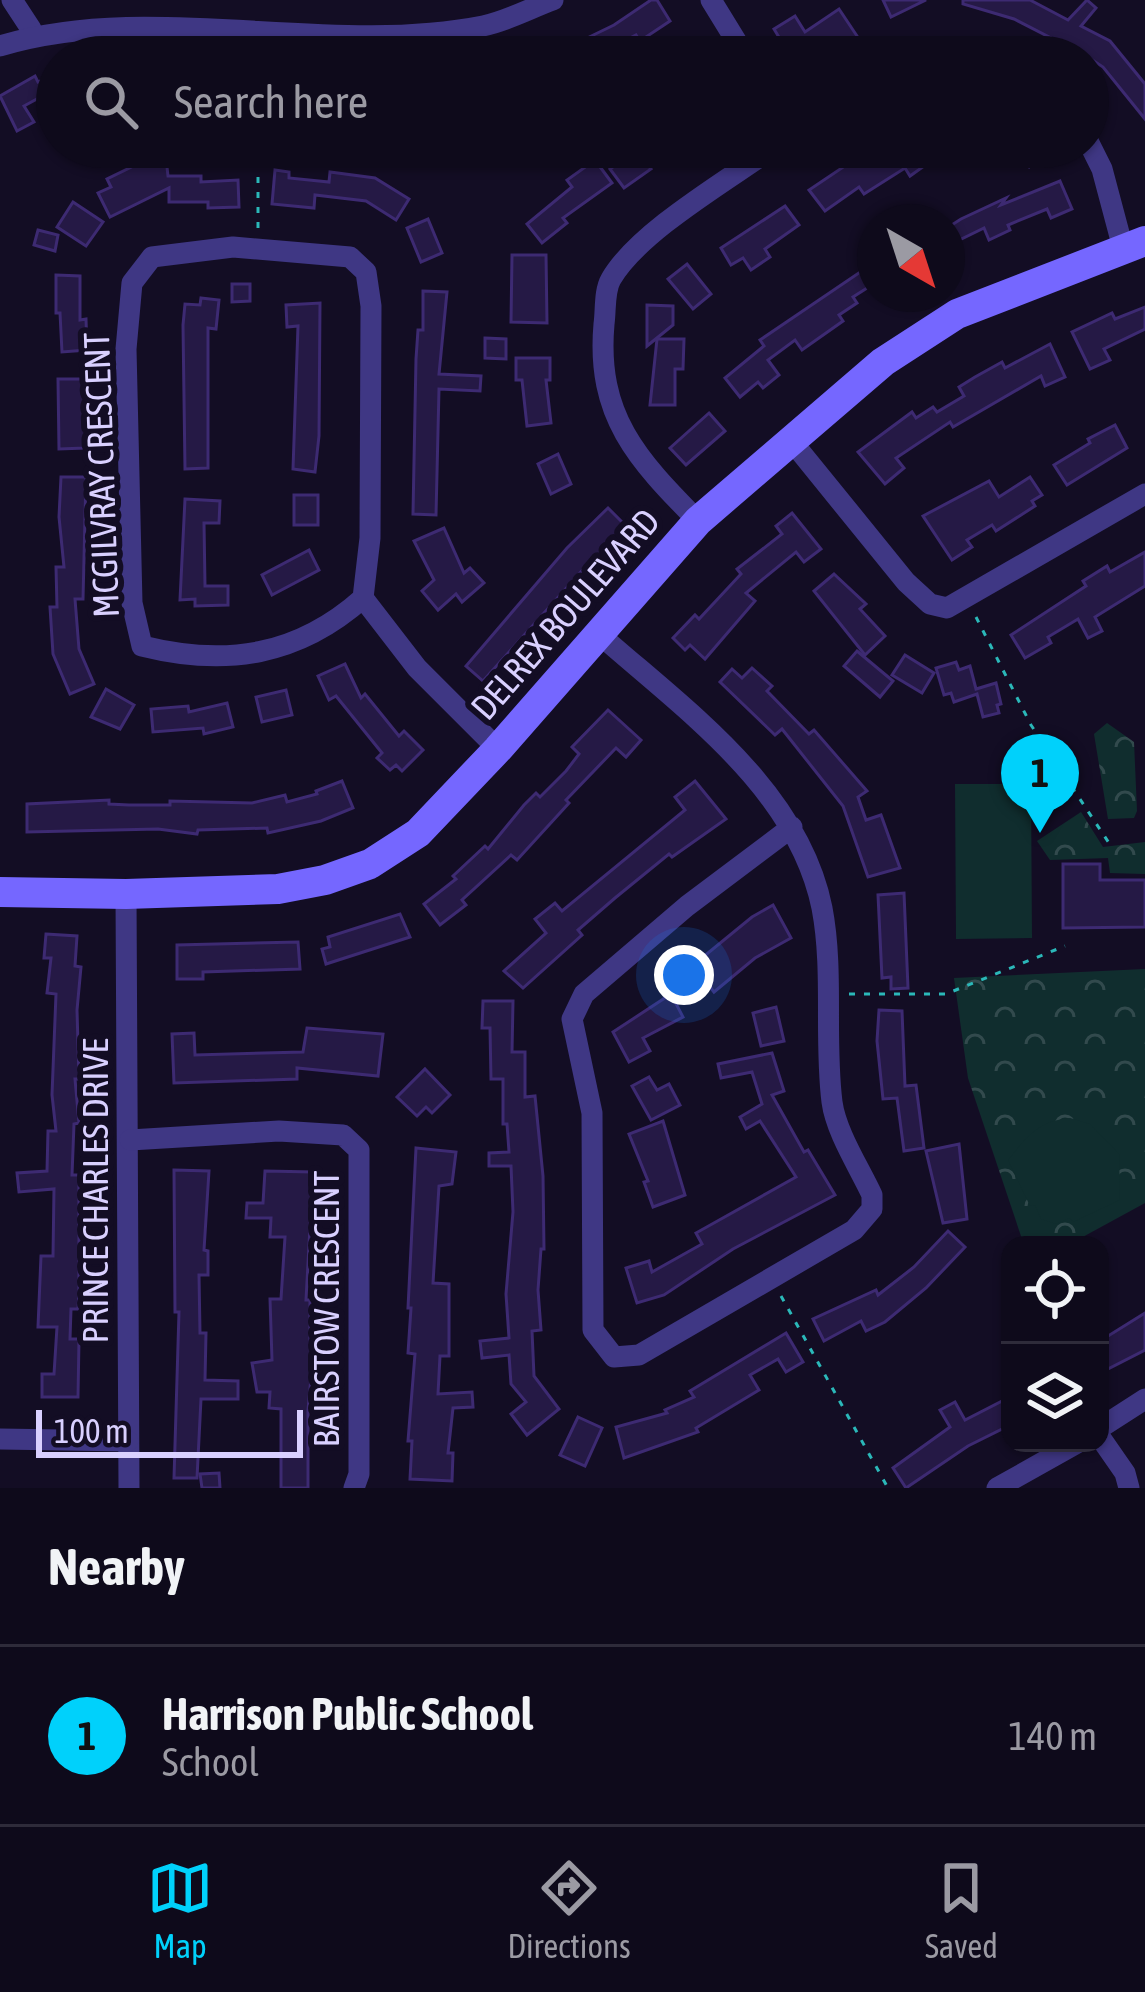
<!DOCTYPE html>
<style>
body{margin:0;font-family:"Asap Condensed",sans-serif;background:#1c1828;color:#f1f3f6}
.controls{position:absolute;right:36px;bottom:36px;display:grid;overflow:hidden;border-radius:24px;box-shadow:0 3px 9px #0004}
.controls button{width:108px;height:108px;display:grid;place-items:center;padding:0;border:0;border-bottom:3px solid #2e2b3a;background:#0e0a1b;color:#f1f3f6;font:60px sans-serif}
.compass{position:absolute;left:857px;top:204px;width:108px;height:108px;border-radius:50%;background:#0e0a1b;box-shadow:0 3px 9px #0004;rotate:141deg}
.scale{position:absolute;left:36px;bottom:30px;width:267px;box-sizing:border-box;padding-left:12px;border:6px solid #d9d0ff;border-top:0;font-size:33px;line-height:42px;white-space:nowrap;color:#d9d0ff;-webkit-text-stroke:9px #130d24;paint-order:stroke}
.you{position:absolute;left:684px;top:975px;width:42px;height:42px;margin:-30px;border:9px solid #fff;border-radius:50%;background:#1a73e8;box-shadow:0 0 0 18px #1a73e833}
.badge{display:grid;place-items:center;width:78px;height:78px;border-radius:50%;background:#00d1fb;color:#111;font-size:39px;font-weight:700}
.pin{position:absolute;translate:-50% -99px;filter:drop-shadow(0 3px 6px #0008)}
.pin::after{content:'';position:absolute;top:63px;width:42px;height:36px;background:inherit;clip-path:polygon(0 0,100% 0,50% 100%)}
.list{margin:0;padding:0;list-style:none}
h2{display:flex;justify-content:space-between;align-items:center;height:156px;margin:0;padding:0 48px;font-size:51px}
h2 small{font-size:39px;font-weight:400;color:#9b9aa3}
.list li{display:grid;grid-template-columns:78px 1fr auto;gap:36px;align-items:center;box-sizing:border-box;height:180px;padding:0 48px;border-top:3px solid #2e2b3a}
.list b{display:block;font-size:45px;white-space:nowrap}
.list p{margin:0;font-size:39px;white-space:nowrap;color:#9b9aa3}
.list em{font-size:39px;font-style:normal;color:#9b9aa3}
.icon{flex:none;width:66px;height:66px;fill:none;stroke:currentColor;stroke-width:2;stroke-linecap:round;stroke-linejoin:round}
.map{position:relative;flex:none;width:1145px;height:1488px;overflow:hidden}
.search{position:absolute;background:#0e0a1b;box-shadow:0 3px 9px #0004;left:36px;right:36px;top:36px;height:132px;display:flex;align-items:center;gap:30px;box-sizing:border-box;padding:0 42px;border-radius:66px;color:#9b9aa3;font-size:45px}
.sheet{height:336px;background:#0e0a1b}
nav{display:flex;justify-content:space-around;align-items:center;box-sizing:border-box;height:168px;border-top:3px solid #2e2b3a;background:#0e0a1b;font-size:33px;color:#9b9aa3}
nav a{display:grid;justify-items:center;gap:6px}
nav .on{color:#00d1fb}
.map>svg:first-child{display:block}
.park{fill:url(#park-crowns)}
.garden{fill:#102d2e}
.building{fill:#251945;stroke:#3d2a72;stroke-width:3}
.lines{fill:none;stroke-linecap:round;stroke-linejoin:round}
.path{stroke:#2bb8b9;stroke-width:3;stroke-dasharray:6 9;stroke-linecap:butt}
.street{stroke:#3f3784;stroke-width:21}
.secondary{stroke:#7567ff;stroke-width:30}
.labels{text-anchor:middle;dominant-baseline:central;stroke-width:12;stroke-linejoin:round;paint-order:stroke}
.street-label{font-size:36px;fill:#d9d0ff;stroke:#130d24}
</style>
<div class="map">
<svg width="1145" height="1488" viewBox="0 0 1145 1488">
<defs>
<pattern id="park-crowns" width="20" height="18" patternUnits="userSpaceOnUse" patternTransform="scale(3)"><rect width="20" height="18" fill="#102d2e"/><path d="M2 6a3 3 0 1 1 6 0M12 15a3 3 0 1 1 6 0" fill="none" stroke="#324a4d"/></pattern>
</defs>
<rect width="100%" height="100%" fill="#130d24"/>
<!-- park -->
<g class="park">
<polygon points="1107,723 1134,742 1137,811 1134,818 1108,819 1094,734"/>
<polygon points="1081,812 1103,847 1145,842 1145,874 1110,873 1108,858 1050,860 1037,841"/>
<polygon points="1145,969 1145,1203 1068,1245 1024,1245 968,1078 954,978"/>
</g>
<!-- garden -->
<g class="garden">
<polygon points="955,784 1031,784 1032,938 956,939"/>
<path d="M1070 1118 1090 1124 1119 1154 1120 1200 1073 1222 1070 1218 1056 1224 1041 1219 1035 1205 1030 1206 1008 1160C1027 1137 1037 1121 1070 1118Z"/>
</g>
<!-- building -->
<g class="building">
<polygon points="651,0 657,0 670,21 640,41 636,35 605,51 608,57 548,57 614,25"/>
<polygon points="883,0 926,0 891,17"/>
<polygon points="963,0 1030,0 1068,20 1087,0 1096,8 1081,26 1110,41 1145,84 1145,119 1103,67 1088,57 1014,19 963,4"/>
<polygon points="839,9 859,39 832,57 791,57 774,29 795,16 805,32"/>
<polygon points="57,73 57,88 24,106 34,122 17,131 0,96 35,76 38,82"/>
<polygon points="873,147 915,147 927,164 910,176 905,168 864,194 859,187 825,211 809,190"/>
<polygon points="991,147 1045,147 1029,167 1019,159 1015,165"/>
<polygon points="637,150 651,169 624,188 610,169"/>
<polygon points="166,158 168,176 201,176 201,182 238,180 239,207 208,208 208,202 169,202 169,188 110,217 98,193 111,187 107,179 146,160"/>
<polygon points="595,160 612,183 563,218 567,223 542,243 527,224 572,187 567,180"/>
<polygon points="275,170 289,172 289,178 329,182 330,172 375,178 409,199 396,220 366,201 315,195 314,208 272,204"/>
<polygon points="1060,181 1072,209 1051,218 1047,209 1008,225 1010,230 989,240 984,228 947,246 947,228 961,219 1006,198 1001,205"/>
<polygon points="73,202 103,222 86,246 57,227"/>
<polygon points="785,206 799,225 765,249 770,257 751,270 743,258 731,265 721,248"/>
<polygon points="428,219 442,253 421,262 407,228"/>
<polygon points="38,230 58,235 55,251 34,245"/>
<polygon points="512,255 546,255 547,323 511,322"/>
<polygon points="875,262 875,283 853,297 857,303 839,315 843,321 802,350 795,340 768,360 779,375 763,388 758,382 740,397 725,378 764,346 760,340"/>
<polygon points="687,264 711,294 693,309 668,279"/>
<polygon points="56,275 80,276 80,320 86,319 87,350 62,352 60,313 56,313"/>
<polygon points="232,284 250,284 250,301 232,302"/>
<polygon points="423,291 447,292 439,374 481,376 480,391 439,389 436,515 413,514 416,359 418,330 423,330"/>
<polygon points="201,298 219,300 216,329 208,328 208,468 185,469 183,325 185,304 200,305"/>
<polygon points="320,303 319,436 315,472 293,469 298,326 287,327 286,305"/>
<polygon points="647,305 673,306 673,325 647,346"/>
<polygon points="1145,307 1145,329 1104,349 1110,360 1090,369 1072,332 1112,313 1115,319"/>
<polygon points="485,338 506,339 506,359 485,358"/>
<polygon points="657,339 684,339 683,369 675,369 675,405 650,405"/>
<polygon points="1050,344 1065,377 1045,386 1041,376 953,427 950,422 896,458 904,468 885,484 858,452 912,412 916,418 933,407 937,412 964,396 959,387 975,377 1002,362 1005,368"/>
<polygon points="516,358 550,358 550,380 546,380 551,423 527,426 522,380 516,380"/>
<polygon points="58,379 85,379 85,448 59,449"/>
<polygon points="709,413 725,431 686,465 670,448"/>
<polygon points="1115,425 1127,448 1067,485 1054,465 1090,443 1088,439"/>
<polygon points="558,454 571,484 551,494 538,464"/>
<polygon points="61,477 86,477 83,599 75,599 79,649 94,684 70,694 53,654 50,607 57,607 56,567 64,567 59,517"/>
<polygon points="1030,477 1042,495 1032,501 1035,506 996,531 992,525 967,540 972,547 952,560 923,516 989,481 999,497"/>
<rect x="294" y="495" width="24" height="30"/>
<polygon points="185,499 220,501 219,523 204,523 205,586 228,586 228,605 195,606 195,599 180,600"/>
<polygon points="608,508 627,527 598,558 596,555 483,681 466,666 567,548"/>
<polygon points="792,513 821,549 804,562 796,552 746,593 755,601 705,659 690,645 685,650 673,638 695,615 699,619 741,574 737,569 782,534 776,526"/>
<polygon points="444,528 464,573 470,568 484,583 462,602 456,594 438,610 422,591 434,580 414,541"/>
<polygon points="309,550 319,570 272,595 262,575"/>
<polygon points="1145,552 1145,586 1095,617 1102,631 1088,638 1078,619 1048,637 1051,643 1025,658 1011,635 1086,586 1083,581 1107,566 1110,572"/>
<polygon points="834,574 866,604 860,609 885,636 865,655 814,591"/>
<polygon points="857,651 893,681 880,697 844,666"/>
<polygon points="905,655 934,673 922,693 892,675"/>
<polygon points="956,662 959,670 970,666 976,689 996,683 1001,704 997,705 999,713 983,717 977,694 954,702 951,693 944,695 936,668"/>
<polygon points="345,664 361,698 365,694 399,736 404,731 423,750 402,771 396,765 390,770 377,758 382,753 336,696 329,700 318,676"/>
<polygon points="752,668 772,686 767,691 809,734 814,730 867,791 858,797 866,820 881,815 900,868 868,877 843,806 782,729 775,735 720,682 732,669 742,678"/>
<polygon points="106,689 134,705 120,729 91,717"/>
<polygon points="286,690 292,715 262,722 256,697"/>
<polygon points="227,703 233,727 204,734 203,728 153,732 151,709 188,706 189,712"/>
<polygon points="608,710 641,740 626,757 616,748 566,800 569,803 517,860 511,855 462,900 466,905 440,925 424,904 456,879 453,876 485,846 488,849 524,805 536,793 540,797 566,771 579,754 572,747"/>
<polygon points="342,781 353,808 321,821 268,833 267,828 198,830 197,834 158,829 27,832 27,804 109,800 109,804 129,805 170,805 170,801 252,803 285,795 287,802 317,794 316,791"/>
<polygon points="695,781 726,819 672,857 669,854 615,898 578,930 582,935 523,988 504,971 546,933 535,919 555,903 562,911 685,810 675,797"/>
<polygon points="1063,864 1100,864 1100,880 1145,880 1145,927 1063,928"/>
<polygon points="904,893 908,988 891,989 891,977 882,978 878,895"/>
<polygon points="773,905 791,938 755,958 714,992 703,978 696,983 686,971 752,917"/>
<polygon points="400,914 410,937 326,964 322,949 330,947 328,937"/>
<polygon points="46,934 77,936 75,966 81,967 77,1010 79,1079 75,1079 79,1123 74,1124 72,1175 79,1175 79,1292 78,1309 71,1309 70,1339 79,1339 78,1397 42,1397 42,1374 54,1374 57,1327 38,1327 41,1256 53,1256 54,1189 19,1192 17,1173 47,1171 48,1131 56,1131 52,1095 56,994 47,993 51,958 44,958"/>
<polygon points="298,942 300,969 203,972 203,979 177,979 177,945"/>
<polygon points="671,994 683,1017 643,1038 650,1051 629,1062 613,1032"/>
<polygon points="483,1001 513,1001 512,1052 525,1052 525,1097 535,1096 543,1176 544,1249 541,1249 538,1290 541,1330 532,1331 534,1376 559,1409 527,1435 511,1414 526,1402 511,1384 509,1355 482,1358 480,1341 509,1338 506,1294 513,1212 511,1166 489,1166 489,1153 509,1152 507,1124 503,1124 503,1079 491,1079 490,1028 482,1028"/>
<polygon points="776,1007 784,1041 761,1046 753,1013"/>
<polygon points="879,1010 902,1011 905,1086 916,1085 924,1148 904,1151 897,1098 883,1099 877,1041"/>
<polygon points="307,1028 383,1034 378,1076 297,1068 297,1079 174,1083 172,1034 194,1033 195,1055 303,1052"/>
<polygon points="772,1053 784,1091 772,1095 804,1152 808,1150 835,1195 733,1249 664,1295 637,1303 626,1268 649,1261 652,1272 702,1244 696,1233 796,1177 760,1121 746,1129 740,1117 762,1104 752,1072 721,1078 718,1064"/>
<polygon points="425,1069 450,1095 432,1113 426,1107 417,1116 397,1097"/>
<polygon points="649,1077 657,1090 669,1084 680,1105 651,1120 632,1086"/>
<polygon points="663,1121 685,1195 653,1207 644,1182 648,1181 629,1134"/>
<polygon points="959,1144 967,1219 943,1223 926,1151"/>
<polygon points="416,1148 456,1152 452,1184 439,1186 433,1283 449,1284 449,1356 440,1356 438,1394 472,1392 473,1407 453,1408 448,1453 453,1453 452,1481 410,1479 412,1441 408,1441 415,1354 408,1353 411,1308 408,1308"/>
<polygon points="174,1170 209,1171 204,1250 208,1251 208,1275 199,1275 200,1333 206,1333 205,1380 238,1381 238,1399 201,1399 197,1478 174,1478 179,1312 175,1312"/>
<polygon points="265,1171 313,1172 306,1300 310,1300 310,1345 314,1345 308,1410 308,1488 281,1488 281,1409 269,1408 270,1392 257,1392 252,1363 272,1360 270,1299 281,1299 285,1237 270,1237 271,1218 246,1218 247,1203 263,1203"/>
<polygon points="948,1231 965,1247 926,1288 885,1322 866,1331 861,1321 824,1341 813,1319 876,1290 878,1295 914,1267"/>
<polygon points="1145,1313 1145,1350 1100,1373 1100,1341"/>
<polygon points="786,1333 803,1362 786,1372 778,1359 750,1375 759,1390 696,1428 698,1432 624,1458 616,1427 667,1413 665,1410 694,1397 690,1391"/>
<polygon points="1010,1397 1010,1425 968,1446 906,1488 893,1468 950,1427 940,1410 955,1402 965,1420"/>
<polygon points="578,1417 602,1428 585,1466 560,1455"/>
<polygon points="219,1473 220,1488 202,1488 200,1474"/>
</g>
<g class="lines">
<!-- path -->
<g class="path">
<polyline points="258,147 258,230"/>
<polyline points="976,617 1031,725 1109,843"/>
<polyline points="849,994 946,994 1065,946"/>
<polyline points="781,1296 888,1488"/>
</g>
<!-- street -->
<g class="street">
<polyline points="12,0 31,29"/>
<polyline points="711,0 746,57"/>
<path d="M0 46C152 0 324 57 483 26 507 21 531 8 553 0"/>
<polyline points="926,57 952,57"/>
<polyline points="1088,141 1102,169 1123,248"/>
<polyline points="790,439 906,582 930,604 947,608 1145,494"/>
<path d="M698 521C637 459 596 416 604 324 606 310 604 291 611 279 638 232 728 180 774 147"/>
<path d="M363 598C298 656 226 667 142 646L132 603 126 349 132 283 152 257 233 247 350 257 366 272 371 306 370 538 363 598 417 668 498 749"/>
<path d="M599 634C685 710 798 789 822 908 834 971 824 1038 832 1102 836 1132 859 1167 872 1195V1209L854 1230 639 1355 614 1357 593 1330 592 1113 572 1019 584 994 687 906 792 827"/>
<polyline points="126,894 129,1488"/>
<polyline points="130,1140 279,1131 343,1135 359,1150 359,1474 354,1488"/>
<polyline points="1100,1428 1145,1399"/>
<polyline points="1100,1437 1125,1473 1129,1488"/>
<polyline points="0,1439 128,1441"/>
<polyline points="997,1488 1077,1443"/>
</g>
<!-- secondary -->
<polyline class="secondary" points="0,892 126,894 278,889 325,880 370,864 418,833 498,749 698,521 883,362 957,314 1145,241"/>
</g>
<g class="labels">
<!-- street labels -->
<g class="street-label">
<text transform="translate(101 475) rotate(-92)">MCGILVRAY CRESCENT</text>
<text transform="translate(565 614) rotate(-49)">DELREX BOULEVARD</text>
<text transform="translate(95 1191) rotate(-90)">PRINCE CHARLES DRIVE</text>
<text transform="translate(326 1309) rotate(-90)">BAIRSTOW CRESCENT</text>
</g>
</g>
</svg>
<div class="controls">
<button><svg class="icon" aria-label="locate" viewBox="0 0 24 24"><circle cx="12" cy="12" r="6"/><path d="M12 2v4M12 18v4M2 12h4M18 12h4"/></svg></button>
<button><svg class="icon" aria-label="layers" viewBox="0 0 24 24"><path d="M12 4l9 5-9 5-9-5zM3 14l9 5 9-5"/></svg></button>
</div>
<svg class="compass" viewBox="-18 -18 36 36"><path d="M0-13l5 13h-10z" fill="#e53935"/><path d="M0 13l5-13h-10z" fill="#9b9aa3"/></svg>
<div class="scale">100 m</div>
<div class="you"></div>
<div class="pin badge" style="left:1040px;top:833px">1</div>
<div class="search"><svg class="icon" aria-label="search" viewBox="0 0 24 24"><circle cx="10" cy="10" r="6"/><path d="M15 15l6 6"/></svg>Search here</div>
</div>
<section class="sheet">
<h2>Nearby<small></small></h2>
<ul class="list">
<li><span class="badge">1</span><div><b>Harrison Public School</b><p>School</p></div><em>140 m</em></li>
</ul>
</section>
<nav>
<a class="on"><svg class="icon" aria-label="map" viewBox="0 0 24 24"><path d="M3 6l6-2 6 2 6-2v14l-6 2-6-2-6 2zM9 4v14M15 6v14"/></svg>Map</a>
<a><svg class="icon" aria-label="directions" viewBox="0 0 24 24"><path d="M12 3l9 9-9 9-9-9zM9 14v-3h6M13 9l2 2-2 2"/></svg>Directions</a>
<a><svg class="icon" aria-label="saved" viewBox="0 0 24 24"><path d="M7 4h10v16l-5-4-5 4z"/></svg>Saved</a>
</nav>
